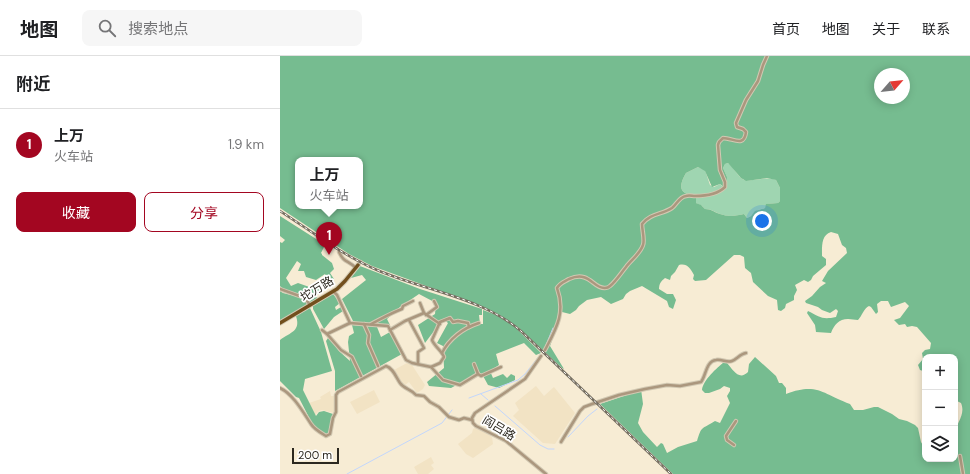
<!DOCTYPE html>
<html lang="zh">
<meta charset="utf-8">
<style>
body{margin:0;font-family:"DM Sans","Noto Sans SC",sans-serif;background:#f6f6f6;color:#202124}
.controls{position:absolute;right:12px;bottom:12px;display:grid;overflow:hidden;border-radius:8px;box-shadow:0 2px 10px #0003}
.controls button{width:36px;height:36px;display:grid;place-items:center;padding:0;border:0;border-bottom:1px solid #e0e0e0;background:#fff;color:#202124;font:20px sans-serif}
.compass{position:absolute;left:594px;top:12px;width:36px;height:36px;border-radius:50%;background:#fff;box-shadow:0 2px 10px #0003;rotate:62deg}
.scale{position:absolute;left:12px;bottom:10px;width:47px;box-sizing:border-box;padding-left:4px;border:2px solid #2c281f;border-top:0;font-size:11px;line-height:14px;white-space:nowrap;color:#2c281f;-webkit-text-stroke:3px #fff;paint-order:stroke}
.you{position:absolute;left:482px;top:165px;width:14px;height:14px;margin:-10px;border:3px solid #fff;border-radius:50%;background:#1a73e8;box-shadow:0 0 0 6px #1a73e833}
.badge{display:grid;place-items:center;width:26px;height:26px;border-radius:50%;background:#a30621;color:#fff;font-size:13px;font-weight:700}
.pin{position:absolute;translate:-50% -33px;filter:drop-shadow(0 1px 2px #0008)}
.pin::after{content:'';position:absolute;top:21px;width:14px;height:12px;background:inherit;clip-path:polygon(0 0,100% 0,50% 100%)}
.popup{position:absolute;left:15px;top:101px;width:68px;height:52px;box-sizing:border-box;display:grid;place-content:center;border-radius:8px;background:#fff;filter:drop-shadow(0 1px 3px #0005);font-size:13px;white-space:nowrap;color:#757577}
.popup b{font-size:15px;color:#202124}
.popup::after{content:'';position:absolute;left:50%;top:100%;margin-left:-8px;border:8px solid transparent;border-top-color:#fff}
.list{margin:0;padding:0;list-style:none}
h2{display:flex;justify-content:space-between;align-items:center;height:52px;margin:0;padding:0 16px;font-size:17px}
h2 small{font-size:13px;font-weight:400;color:#757577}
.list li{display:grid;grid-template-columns:26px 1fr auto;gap:12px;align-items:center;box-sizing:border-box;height:72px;padding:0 16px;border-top:1px solid #e0e0e0}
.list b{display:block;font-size:15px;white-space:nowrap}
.list p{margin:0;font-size:13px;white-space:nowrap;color:#757577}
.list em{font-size:13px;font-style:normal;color:#757577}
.actions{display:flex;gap:8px;padding:12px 16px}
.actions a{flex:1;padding:9px 0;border:1px solid #a30621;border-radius:8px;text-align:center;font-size:14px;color:#a30621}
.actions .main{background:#a30621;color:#fff}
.icon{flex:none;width:22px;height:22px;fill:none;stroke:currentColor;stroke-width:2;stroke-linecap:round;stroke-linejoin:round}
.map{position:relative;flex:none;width:690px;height:418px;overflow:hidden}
header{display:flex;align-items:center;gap:24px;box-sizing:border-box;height:56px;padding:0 20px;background:#fff;border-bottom:1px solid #e0e0e0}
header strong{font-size:19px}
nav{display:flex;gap:22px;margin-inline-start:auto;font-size:14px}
.search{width:280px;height:36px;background:#f6f6f6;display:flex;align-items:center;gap:10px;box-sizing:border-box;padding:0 14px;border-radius:8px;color:#757577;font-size:15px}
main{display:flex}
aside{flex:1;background:#fff}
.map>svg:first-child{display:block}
.built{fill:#f2e3c4}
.green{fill:#9fd5b1}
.forest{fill:#76bc90;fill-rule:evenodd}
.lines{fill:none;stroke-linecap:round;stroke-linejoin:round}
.stream{stroke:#c2d6fc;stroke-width:1}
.minor-tunnel{stroke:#cec5b0;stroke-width:2.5;stroke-dasharray:2.5 1;stroke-linecap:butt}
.minor-casing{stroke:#d2c9b3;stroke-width:4.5}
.major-casing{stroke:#d2c9b3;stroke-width:5.5}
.minor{stroke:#ab977e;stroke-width:2.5}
.major{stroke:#724f1d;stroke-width:3.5}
.rail-casing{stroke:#766f61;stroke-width:2.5}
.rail{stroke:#fff;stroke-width:1;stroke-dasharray:3;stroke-linecap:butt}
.labels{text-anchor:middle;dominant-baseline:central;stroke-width:3.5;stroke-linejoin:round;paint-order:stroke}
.street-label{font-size:12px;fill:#2c281f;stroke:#fff}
</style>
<header>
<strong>地图</strong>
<div class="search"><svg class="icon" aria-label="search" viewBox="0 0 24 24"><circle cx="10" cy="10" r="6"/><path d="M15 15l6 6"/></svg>搜索地点</div>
<nav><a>首页</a><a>地图</a><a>关于</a><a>联系</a></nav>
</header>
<main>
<aside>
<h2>附近<small></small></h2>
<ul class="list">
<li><span class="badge">1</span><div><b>上万</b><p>火车站</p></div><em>1.9 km</em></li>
</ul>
<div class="actions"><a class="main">收藏</a><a>分享</a></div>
</aside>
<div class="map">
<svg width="690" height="418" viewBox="0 0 690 418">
<rect width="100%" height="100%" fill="#f7ecd4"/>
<!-- built -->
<g class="built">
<polygon points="127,307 132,309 145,329 143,333 137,337 129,326 125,329 122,328 114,314"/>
<polygon points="256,330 264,340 274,331 295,357 275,388 263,387 233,360 239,354 235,347"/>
<polygon points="94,334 100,346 77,358 70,346"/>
<polygon points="50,335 51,340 54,340 54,357 42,354 39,355 35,359 29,347 41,343 40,341"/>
<polygon points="197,371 212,381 213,388 193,402 186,398 178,388 192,377 193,373"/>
<polygon points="151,401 154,407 151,409 154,413 148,418 138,418 134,411"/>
</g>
<!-- green -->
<path class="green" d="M448 107C454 112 458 121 464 124 469 126 486 120 496 124L500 132V145L498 147 487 148 485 152 478 154 471 160 467 162 464 158C456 160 448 161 440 158 435 156 431 153 425 153L422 150 416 147V140C399 138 398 131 406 117L418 111 425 114 430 129 434 131 440 128 442 130 447 121 443 112 445 108Z"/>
<!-- forest -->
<g class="forest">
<path d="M0 0H690V418H393L320 348 350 338 351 336 361 333 363 348 358 367 363 376 377 391 381 387 383 388 387 397 398 391 417 385C422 369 421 374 435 365L440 367 450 347 447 340 450 335V332L444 330 440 333 429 337H425L422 334C423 324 437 312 444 306L447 307C453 314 459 325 468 316L469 308 475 301 496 320 499 327H502L506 332V338C537 326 543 338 570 348L574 354H583L594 351H598L612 358 619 363 627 365 635 369 638 372 641 386 645 393V403H675C675 395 674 385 675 377 676 367 686 359 681 347L675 344V301H645V317L643 315 640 314 638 309 643 303 642 297 645 294 650 293 651 287 637 271 632 270 627 271 625 268 619 269 614 264 620 262 629 250 625 246 611 251 608 245H601L597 248 598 256 596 258 591 251 589 250C584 252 582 260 578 264 574 264 572 263 568 263 559 263 554 269 551 277L536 276 535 269 527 257 528 255C540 261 542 264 556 261L558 255 556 253 550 257 542 254 538 251 526 247 525 245 532 240 540 231 546 227 542 225 548 215 567 197 566 192 562 189 558 178 551 176C541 179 542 191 542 200L546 203V209L533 220 531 224 528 226 524 224 515 229 517 234 514 240V244L506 248 505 252 501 255 498 254 497 244 488 240 473 226 471 217 465 212 464 201 460 199H454L426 224 415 225 413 223 414 219C410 212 407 207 399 209L395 216 391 220 390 224 385 222C381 225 379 228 379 233L387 238H393L396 244 393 253 389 251 387 245 362 230 350 235 346 238 343 243 331 248 321 241 307 244 299 250 296 254 290 258 282 256 270 290 284 313 282 312 239 272 218 258 198 249 92 210 69 198 0 152ZM600 18H624V42H600ZM18 104H80V150H18ZM448 107 461 122 466 125 487 122 496 124 500 132V145L498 147 486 148 485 152 475 155 471 160 467 162 464 158C456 160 448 161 440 158 434 156 431 153 425 153L421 149 416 147V140C399 138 398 131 406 117L418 111 425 115 432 131 440 128 444 131 446 130 447 121 443 112 445 108Z"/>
<polygon points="0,160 44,188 44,191 41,197 42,198 42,199 52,207 54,213 50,217 54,223 48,225 45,218 36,224 26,221 24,215 18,215 21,208 17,205 6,222 11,230 18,227 35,233 38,232 40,236 36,240 38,244 31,247 25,240 3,233 0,230 0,186 2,187 5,184 0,180"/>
<polygon points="80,210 140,233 202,253 202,259 199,259 200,268 203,268 203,254 216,259 233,269 261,297 256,299 244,287 216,298 219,309 210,315 213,322 223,318 227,322 231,318 235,320 235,324 219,332 208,329 202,318 199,317 171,332 149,330 147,326 164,312 163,290 157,287 168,267 163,263 145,287 138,269 155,258 156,247 139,238 120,251 107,263 110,269 78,267 73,265 62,243 86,224 82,219 71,222"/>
<polygon points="0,235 3,237 23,242 28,249 0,266"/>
<polygon points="53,238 60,247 55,251 56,254 61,251 63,255 54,261 44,273 33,253 33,250"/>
<path d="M30 252 41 276 52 315 25 323 23 334 36 360 39 356 44 355 53 358 47 382 34 371 19 342 16 341 0 325V284C11 276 21 275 16 260Z"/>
<polygon points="72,269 97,271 101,281 110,276 122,298 55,335 55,315 46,285 48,282 50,283 59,295 70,305 68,286 69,280 74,277"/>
</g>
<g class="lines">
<!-- stream -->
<g class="stream">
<polyline points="264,294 273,272"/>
<polyline points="201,338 208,344"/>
<polyline points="189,342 238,324 245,318 260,299"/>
<polyline points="215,350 260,389 268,393 274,393"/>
<polyline points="288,381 308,360 317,353"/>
<polyline points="67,418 162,367 172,354"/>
</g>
<!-- minor-tunnel -->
<polyline class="minor-tunnel" points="78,209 82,204"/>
<defs>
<g id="minor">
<path d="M59 196C64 207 68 204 76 212"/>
<polyline points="0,233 25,242 30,249"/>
<polyline points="53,235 57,239 70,267 108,270 126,304 132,307 151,311 163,324 180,329 198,318"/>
<polyline points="140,247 144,257 160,268"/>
<polyline points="146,259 157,251 154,245"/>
<polyline points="129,264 144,292 138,296 138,308"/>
<polyline points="84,268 89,279 88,287 98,310"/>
<path d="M91 268C101 263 111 257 122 253L123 250 133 245"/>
<polyline points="42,274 47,278 61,294 72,301 81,320"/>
<polyline points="110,274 125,265 144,257"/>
<polyline points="47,278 70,267"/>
<path d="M265 294C276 273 286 257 277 232 280 227 284 226 289 223 310 214 313 233 325 232 327 232 329 231 330 230 336 225 341 217 346 211 351 204 360 198 363 189 365 184 362 174 362 168 371 157 381 159 392 152 397 148 399 141 406 140 409 139 412 140 415 140 425 140 438 138 445 131V126L440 114 438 89 439 86 443 82C453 82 464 92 466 76L463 73 457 71 456 67 466 44 478 25 483 9 487 0"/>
<path d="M162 297C169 283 183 272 199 267"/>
<polyline points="261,300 245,323 195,357 192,362 193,367 196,370 226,385 266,418"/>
<polyline points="194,308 198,318 201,320 221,311"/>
<path d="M151 311 160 307 164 301C162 295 155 291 152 284L160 266 170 262 173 266 178 265 188 267 189 271"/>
<path d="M0 332C13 338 23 356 31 368 34 373 41 377 46 380L50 378 53 362 56 356V339L58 336 106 310C113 312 116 321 120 327 124 333 131 333 136 339L144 340 150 346 159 351 169 361 179 364 184 362 192 364"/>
<path d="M281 386 300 355 304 351 312 348 339 339 365 333 387 329 400 330 421 326C426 320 426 305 436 304 442 303 447 307 452 305 457 303 460 298 466 297"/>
<polyline points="454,389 447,384 446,380 456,365"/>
<polyline points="680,400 683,418"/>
</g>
<polyline id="major" points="0,267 57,233 65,225 78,209"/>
</defs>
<!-- minor casing -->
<use href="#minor" class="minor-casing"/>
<!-- major casing -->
<use href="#major" class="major-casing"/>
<!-- minor -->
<use href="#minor" class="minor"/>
<!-- major -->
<use href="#major" class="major"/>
<defs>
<path id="rail" d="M0 155C31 175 62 199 97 214 143 234 204 242 242 276L391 418"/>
</defs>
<!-- rail casing -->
<use href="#rail" class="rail-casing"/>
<!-- rail -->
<use href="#rail" class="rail"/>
</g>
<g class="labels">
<!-- street labels -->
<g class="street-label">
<text transform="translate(37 233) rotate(-32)">坨万路</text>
<text transform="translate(219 372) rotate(31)">阎吕路</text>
</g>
</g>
</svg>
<div class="controls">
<button>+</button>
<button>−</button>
<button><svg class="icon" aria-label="layers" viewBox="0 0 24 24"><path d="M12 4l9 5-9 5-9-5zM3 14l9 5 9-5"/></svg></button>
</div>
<svg class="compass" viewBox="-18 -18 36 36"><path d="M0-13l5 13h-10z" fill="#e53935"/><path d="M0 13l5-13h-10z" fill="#757577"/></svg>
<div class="scale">200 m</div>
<div class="you"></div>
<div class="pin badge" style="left:49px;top:199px">1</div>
<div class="popup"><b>上万</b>火车站</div>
</div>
</main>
